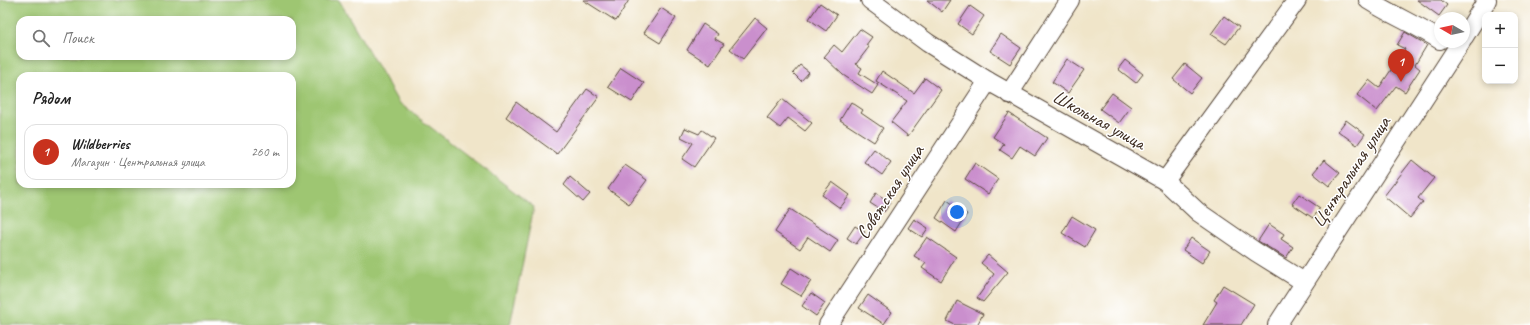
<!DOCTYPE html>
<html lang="ru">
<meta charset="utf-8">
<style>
body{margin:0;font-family:Caveat,sans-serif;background:#f6f6f6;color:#222}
.controls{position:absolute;right:12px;top:12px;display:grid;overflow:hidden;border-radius:8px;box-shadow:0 2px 6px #0003}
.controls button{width:36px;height:36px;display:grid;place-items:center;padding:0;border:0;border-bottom:1px solid #e0e0e0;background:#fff;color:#222;font:20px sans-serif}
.compass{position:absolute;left:1434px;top:12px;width:36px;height:36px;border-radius:50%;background:#fff;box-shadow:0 2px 6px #0003;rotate:279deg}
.you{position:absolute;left:957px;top:212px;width:14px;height:14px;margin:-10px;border:3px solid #fff;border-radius:50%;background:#1a73e8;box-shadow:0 0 0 6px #1a73e833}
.badge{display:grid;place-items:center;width:26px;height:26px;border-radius:50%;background:#c8321e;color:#fff;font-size:13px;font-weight:700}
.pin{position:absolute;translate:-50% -33px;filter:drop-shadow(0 1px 2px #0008)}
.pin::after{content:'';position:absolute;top:21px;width:14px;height:12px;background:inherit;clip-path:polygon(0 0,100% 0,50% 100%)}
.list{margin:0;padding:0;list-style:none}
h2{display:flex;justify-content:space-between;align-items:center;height:52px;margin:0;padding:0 16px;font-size:17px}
h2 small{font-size:13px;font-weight:400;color:#767676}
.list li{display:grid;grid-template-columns:26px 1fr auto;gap:12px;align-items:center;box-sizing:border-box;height:56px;margin:0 8px 8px;padding:0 8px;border:1px solid #e0e0e0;border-radius:12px}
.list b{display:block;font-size:15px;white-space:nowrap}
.list p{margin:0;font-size:13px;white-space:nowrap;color:#767676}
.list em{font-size:13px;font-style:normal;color:#767676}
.icon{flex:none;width:22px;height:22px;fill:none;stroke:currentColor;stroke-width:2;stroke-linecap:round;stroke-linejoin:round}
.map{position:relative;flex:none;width:1530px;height:325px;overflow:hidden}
.search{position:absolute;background:#fff;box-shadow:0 2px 6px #0003;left:16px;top:16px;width:280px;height:44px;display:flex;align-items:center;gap:10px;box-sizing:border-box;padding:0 14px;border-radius:12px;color:#767676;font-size:15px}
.panel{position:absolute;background:#fff;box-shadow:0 2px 6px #0003;left:16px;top:72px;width:280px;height:116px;border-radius:12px}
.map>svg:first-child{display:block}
.green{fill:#9ec672;stroke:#6c7848;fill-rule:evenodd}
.building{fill:#ca8fcd}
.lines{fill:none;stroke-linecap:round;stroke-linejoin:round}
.minor-casing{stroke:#564638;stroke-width:20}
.minor{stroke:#fff;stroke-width:18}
.labels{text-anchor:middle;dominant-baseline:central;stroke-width:3;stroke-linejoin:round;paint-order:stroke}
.street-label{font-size:19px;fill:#3b2a1e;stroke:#fff}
</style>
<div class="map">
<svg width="1530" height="325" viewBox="0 0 1530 325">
<rect width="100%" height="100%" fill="#fff"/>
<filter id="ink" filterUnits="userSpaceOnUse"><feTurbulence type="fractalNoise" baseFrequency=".025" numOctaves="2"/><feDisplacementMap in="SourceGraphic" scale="8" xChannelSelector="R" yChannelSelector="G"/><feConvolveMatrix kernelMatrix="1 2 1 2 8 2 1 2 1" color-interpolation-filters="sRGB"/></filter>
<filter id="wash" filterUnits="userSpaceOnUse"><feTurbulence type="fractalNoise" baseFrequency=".012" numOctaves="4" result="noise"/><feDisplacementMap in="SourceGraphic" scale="16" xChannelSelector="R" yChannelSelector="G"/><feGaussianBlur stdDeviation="0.9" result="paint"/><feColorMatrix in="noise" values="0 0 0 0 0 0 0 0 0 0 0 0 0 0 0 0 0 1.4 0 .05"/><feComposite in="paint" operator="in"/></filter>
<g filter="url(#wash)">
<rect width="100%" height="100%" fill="#f0e5c9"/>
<!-- green -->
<path class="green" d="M0 0H339L398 102 534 207 510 325H0ZM20 20H292V56H20ZM20 76H292V184H20Z"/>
<g id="blocks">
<!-- building -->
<g class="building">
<polygon points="583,0 629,0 616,21"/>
<polygon points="927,0 950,0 942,12"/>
<polygon points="1417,0 1441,0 1447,5 1439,16"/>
<polygon points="820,3 837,15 826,31 809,19"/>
<polygon points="970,6 984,16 972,34 958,24"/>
<polygon points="661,8 676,18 660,43 644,33"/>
<polygon points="1224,16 1239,27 1226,44 1211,34"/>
<polygon points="755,18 767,28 743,59 730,49"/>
<polygon points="703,24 718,34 715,39 724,44 710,65 687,50"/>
<polygon points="860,29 872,37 866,45 869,47 856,64 862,68 859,73 878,85 872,94 843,75 824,57 834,45 842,52"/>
<polygon points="1405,32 1427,45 1415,65 1420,69 1405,92 1396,86 1377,111 1357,95 1369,80 1379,88 1405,49 1397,45"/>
<polygon points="1001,34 1021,48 1010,64 990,51"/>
<polygon points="1067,59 1084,70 1068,93 1052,82"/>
<polygon points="1125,60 1143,74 1136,83 1118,69"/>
<polygon points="1185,64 1202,78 1190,93 1173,79"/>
<polygon points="800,65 809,72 801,81 793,73"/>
<polygon points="621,68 644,83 632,102 608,87"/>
<polygon points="882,71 914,93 925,78 941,90 908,136 891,122 907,101 876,81"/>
<polygon points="587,89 599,97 557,154 506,117 516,102 556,132"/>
<polygon points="1112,93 1131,107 1119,123 1100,109"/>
<polygon points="782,99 812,123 805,131 788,118 780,128 767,118"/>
<polygon points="851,102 863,110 861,113 883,128 874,142 840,120"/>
<polygon points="1009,113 1047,138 1035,156 1020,146 1012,158 1000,150 1004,144 993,137"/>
<polygon points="1346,120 1365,134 1357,145 1338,131"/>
<polygon points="685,128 699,134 702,130 714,138 694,167 682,159 693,143 681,137"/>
<polygon points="874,149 891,162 882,175 864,162"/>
<polygon points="1324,160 1340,173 1329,186 1313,173"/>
<polygon points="1412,160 1434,178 1418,198 1423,202 1410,218 1384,196"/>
<polygon points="975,163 998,179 988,194 965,179"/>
<polygon points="625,165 647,180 629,204 608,189"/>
<polygon points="570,177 590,194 583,202 564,185"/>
<polygon points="832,182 850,195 840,208 822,195"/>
<polygon points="876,193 891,203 884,212 870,203"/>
<polygon points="1299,194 1320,208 1313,218 1292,204"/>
<polygon points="947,200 967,214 956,232 936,218"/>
<polygon points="790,209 838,240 830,252 808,237 800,249 775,232"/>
<polygon points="1072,216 1095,230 1085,247 1062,233"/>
<polygon points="914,219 928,228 922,237 908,228"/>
<polygon points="1269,224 1284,234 1281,239 1293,247 1286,258 1258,241"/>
<polygon points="855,226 865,232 856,244 847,238"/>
<polygon points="927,237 956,257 941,281 922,268 926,263 914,256"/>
<polygon points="1191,238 1210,251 1202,263 1183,250"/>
<polygon points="988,255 1008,272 983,302 977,298 994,274 981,263"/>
<polygon points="791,268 811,281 801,296 781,284"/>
<polygon points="1223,285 1254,304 1241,325 1203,325 1217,302 1214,300"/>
<polygon points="811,293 825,303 816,316 802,306"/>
<polygon points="868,295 892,312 884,324 859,308"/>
<polygon points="957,301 983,314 977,325 955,325 947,321"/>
</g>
</g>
</g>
<g filter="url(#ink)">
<use href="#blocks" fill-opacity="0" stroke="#564638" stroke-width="1"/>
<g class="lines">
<defs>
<g id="minor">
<polyline points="870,0 928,43 988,81 1165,181 1198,212 1256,252 1304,282"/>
<path d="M1368 0C1392 15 1416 25 1440 40"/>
<polyline points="1464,37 1487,0"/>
<polyline points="1009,94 1070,0"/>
<polyline points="1165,181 1297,0"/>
<polyline points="828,325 988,81"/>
<polyline points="1277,325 1461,42"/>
</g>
</defs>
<!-- minor casing -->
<use href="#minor" class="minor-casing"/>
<!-- minor -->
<use href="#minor" class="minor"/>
</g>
</g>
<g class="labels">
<!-- street labels -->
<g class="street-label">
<text transform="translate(1099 120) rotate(29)">Школьная улица</text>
<text transform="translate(1351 172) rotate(-57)">Центральная улица</text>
<text transform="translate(890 192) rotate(-57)">Советская улица</text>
</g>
</g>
</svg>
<div class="controls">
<button>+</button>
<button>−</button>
</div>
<svg class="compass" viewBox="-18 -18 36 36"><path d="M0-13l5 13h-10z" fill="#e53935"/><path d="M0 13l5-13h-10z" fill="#767676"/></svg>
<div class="you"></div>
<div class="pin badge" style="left:1401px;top:82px">1</div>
<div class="search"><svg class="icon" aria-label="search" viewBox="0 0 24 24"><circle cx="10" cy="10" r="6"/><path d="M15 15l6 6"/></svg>Поиск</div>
<section class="panel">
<h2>Рядом<small></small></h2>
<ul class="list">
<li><span class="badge">1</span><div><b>Wildberries</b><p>Магазин · Центральная улица</p></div><em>260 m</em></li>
</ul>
</section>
</div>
